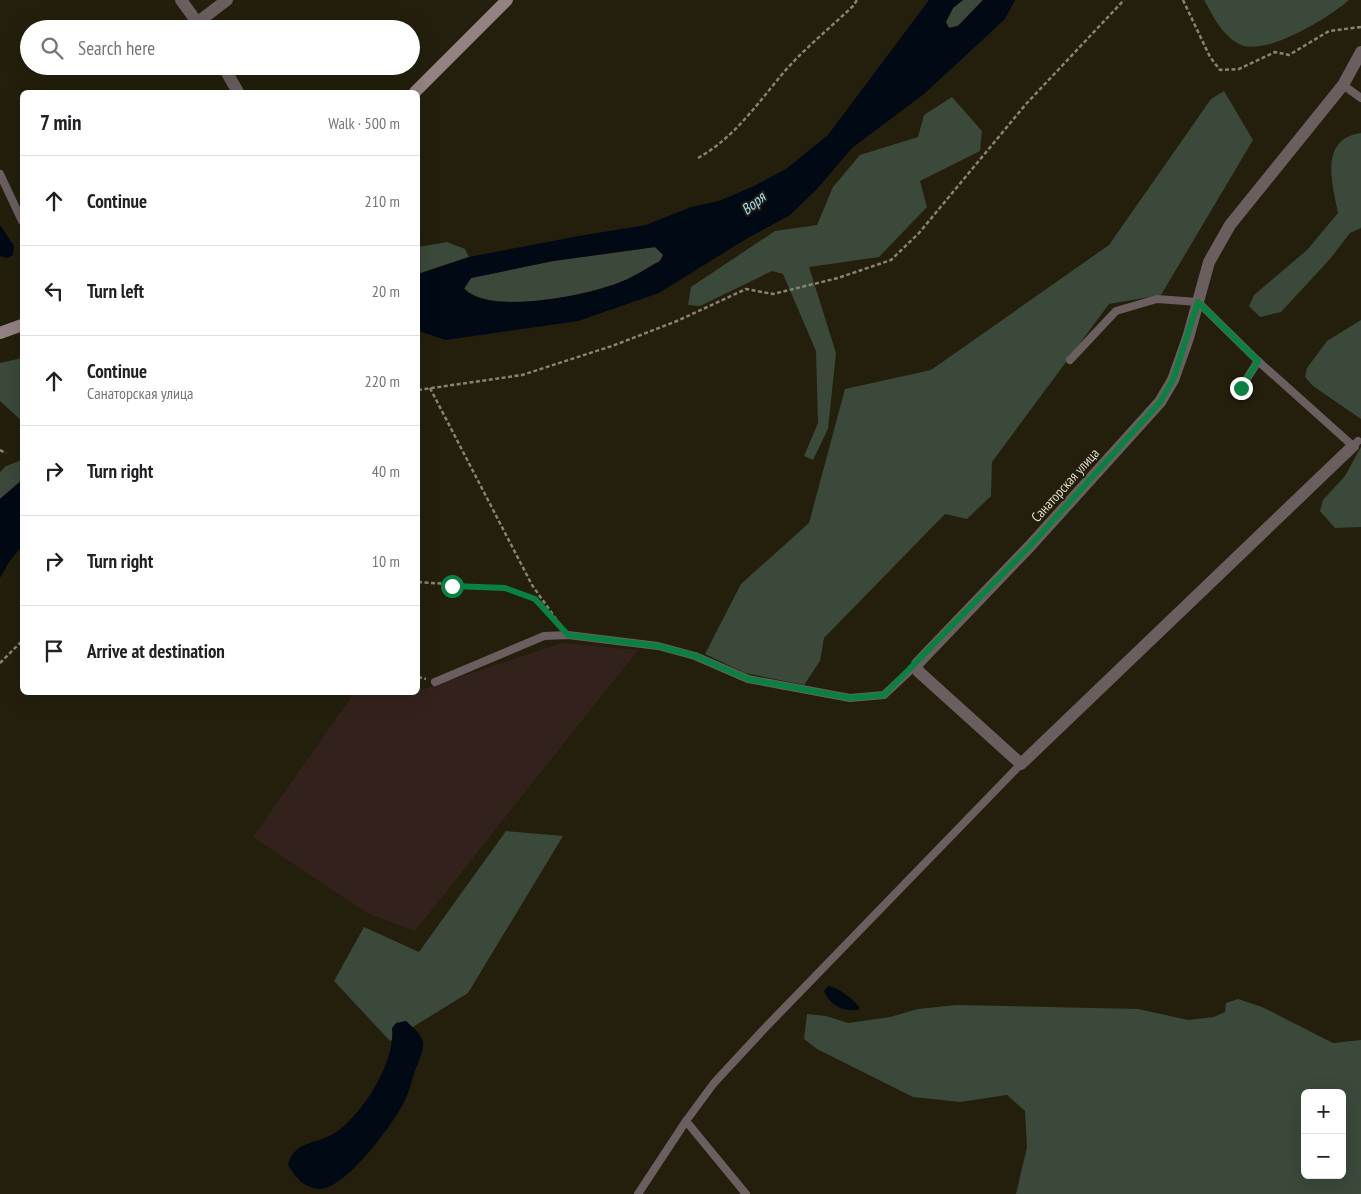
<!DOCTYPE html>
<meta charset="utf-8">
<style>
body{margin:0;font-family:"PT Sans Narrow",sans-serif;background:#f6f6f6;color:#202124}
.controls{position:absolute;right:15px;bottom:15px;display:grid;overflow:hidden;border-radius:8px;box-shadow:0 5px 20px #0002}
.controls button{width:45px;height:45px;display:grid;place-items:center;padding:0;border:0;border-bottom:1px solid #e0e0e0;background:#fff;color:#202124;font:25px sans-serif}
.stop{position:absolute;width:15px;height:15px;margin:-11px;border:4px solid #0b8043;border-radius:50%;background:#fff}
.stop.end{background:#0b8043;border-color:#fff;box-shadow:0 1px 5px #0008}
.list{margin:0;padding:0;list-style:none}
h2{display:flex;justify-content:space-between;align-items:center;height:65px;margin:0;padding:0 20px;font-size:21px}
h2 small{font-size:16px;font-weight:400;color:#757577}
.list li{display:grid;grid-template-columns:32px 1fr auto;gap:15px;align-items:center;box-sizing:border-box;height:90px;padding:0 20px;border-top:1px solid #e0e0e0}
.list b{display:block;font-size:19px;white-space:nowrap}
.list p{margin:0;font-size:16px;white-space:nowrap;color:#757577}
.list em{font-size:16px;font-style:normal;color:#757577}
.icon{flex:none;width:28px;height:28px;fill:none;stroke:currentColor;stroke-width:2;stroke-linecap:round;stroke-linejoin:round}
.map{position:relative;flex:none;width:1361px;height:1194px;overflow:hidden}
.search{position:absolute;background:#fff;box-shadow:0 5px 20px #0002;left:20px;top:20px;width:400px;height:55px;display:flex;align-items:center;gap:12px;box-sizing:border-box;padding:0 18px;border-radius:28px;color:#757577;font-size:19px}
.panel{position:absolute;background:#fff;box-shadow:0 5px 20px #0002;left:20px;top:90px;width:400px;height:605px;border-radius:8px}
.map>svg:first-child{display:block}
.industrial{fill:#33211c}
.green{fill:#3a4939;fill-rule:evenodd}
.water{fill:#000914;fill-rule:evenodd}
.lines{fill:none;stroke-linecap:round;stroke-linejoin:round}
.path{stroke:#868374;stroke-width:2.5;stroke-dasharray:4 2.5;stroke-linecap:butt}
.lane{stroke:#6a5e5f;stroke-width:8}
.street{stroke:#6a5e5f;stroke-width:12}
.secondary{stroke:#948283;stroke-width:12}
.route{stroke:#0b8043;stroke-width:6}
.labels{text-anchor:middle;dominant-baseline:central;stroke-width:4;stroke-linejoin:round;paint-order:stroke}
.street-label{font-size:14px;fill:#dbd9cd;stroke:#231f0c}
.water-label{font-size:15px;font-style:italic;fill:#a3ddff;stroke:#231f0c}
</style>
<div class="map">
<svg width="1361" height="1194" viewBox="0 0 1361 1194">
<rect width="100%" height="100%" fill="#231f0c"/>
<!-- industrial -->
<polygon class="industrial" points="562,643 638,650 415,931 367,913 253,837 354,693 418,692 418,688 424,689"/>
<!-- green -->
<g class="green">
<polygon points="963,0 983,0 958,26 948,28 945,22 953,8"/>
<path d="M1204 0H1349C1330 17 1264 58 1239 44 1221 34 1214 17 1204 0Z"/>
<polygon points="1224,91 1253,140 1161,295 1109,304 992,462 991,496 967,519 945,514 824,638 820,661 804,685 745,673 705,654 741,584 809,523 845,389 931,370 1109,245 1211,99"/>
<polygon points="952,97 982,131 980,151 920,181 927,207 879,257 809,267 836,353 828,429 813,460 804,456 818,423 816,351 783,274 772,271 700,306 688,305 691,287 775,231 817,225 833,187 860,155 918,137 924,115"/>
<path d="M1361 133V228L1350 233 1330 259 1281 312 1260 317 1249 306 1254 295 1307 250 1338 213C1332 183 1319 139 1361 133Z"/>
<polygon points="447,242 465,249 469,257 418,274 418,247"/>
<path d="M655 247 664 255 660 261C648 267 636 276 623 281 592 295 488 316 464 288L471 278 553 261Z"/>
<polygon points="1361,320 1361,419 1313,386 1305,377 1307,368 1327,341"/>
<polygon points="22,358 22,421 0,401 0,363"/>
<polygon points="1361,447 1361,527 1335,528 1320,511 1323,500 1345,476"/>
<polygon points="22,460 22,480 0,499 0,472 6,466"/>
<polygon points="506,831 563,836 468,993 390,1041 334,981 364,927 419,952"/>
<path d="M1238 999 1262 1007 1333 1043 1361 1040V1194H1016L1027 1147 1025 1111 1007 1095 960 1102 913 1097 817 1049 804 1039 807 1014 826 1016 848 1023 890 1017 918 1009 956 1005 1138 1009 1188 1020 1214 1017 1225 1012 1226 1003ZM1305 1093H1342V1175H1305Z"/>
</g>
<!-- water -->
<g class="water">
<path d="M929 0H963L953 8 946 22 949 28 958 26 983 0H1015L1005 19 924 94 852 148 817 189 790 215 746 239 659 293 578 321 446 340 418 331V274L469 257 579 236 646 225 691 207 719 201 754 186 786 169 828 135ZM655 247 663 255 660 261C648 267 636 276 623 281 592 295 488 316 464 289L471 278 553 261Z"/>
<polygon points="0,225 14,246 13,255 7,258 0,256"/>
<polygon points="22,480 22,546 9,562 0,578 0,499"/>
<path d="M828 986C839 988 852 998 859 1007V1010C844 1012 830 1006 824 991Z"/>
<path d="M406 1021C412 1027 421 1033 423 1042 424 1050 419 1060 416 1068 412 1079 409 1093 403 1104 392 1125 346 1189 319 1189 304 1188 295 1177 288 1165 294 1140 317 1145 336 1132 363 1114 396 1061 392 1028L396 1023Z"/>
</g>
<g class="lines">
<!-- path -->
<g class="path">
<polyline points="1183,0 1210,57 1220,70 1239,69 1275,52 1289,55 1329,31 1361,27"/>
<path d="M698 158C734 138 758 103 784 72 805 48 830 28 853 6L857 0"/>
<polyline points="430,388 532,585 561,626"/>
<polyline points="418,390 522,375 612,346 677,321 746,289 773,294 838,278 891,260 919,233 1026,104 1124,0"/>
<polyline points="0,450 6,453"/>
<polyline points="418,582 505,588 535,599 558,625"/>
<polyline points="0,663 22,641"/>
<polyline points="418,677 426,679"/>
</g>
<!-- lane -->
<g class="lane">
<polyline points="1343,85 1361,98"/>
<polyline points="0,174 22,221"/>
<polyline points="1070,360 1116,311 1157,299 1198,302 1258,361 1353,446 1358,441"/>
<polyline points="1241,388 1258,361"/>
<polyline points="435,682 544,636 568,635 658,646 695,656 748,679 850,698 884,695 917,664"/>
<polyline points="686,1121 746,1194"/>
<polyline points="638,1194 686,1121 714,1083 764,1029 1021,764"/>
</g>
<!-- street -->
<g class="street">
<polyline points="181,0 202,29"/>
<polyline points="198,22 227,0"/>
<polyline points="223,66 238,92"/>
<polyline points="1353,446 1021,764 918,671 917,664 1030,546 1160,402 1173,380 1188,338 1209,262 1230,225 1343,85 1361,52"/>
</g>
<!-- secondary -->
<g class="secondary">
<polyline points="415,92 507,0"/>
<polyline points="0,333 22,325"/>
</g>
</g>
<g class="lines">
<!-- route -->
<polyline class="route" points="452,586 505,588 535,599 568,635 658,646 695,656 748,679 850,698 884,695 1030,546 1160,402 1173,380 1198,302 1258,361 1241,388"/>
</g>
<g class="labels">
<!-- street labels -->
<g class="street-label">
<text transform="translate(1065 485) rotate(-48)">Санаторская улица</text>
</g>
<!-- water labels -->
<g class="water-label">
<text transform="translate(753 203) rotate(-39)">Воря</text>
</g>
</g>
</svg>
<div class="controls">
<button>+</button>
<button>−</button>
</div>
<div class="stop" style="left:452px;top:586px"></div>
<div class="stop end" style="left:1241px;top:388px"></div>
<div class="search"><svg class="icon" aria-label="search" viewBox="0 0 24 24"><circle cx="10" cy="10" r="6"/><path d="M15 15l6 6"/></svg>Search here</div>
<section class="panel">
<h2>7 min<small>Walk · 500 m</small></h2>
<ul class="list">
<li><svg class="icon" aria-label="ahead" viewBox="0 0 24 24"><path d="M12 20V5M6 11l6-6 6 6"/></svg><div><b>Continue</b></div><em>210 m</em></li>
<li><svg class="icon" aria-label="left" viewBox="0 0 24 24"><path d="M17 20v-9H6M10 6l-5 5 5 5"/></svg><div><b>Turn left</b></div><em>20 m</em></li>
<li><svg class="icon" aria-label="ahead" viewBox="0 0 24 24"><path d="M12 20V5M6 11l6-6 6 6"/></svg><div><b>Continue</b><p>Санаторская улица</p></div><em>220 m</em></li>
<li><svg class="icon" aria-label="right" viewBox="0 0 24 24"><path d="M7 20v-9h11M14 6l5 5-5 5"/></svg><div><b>Turn right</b></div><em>40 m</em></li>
<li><svg class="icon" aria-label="right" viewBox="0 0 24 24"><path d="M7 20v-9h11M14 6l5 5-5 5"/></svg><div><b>Turn right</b></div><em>10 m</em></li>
<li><svg class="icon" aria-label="arrive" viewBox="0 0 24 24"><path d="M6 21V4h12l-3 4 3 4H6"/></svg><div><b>Arrive at destination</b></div></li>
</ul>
</section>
</div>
